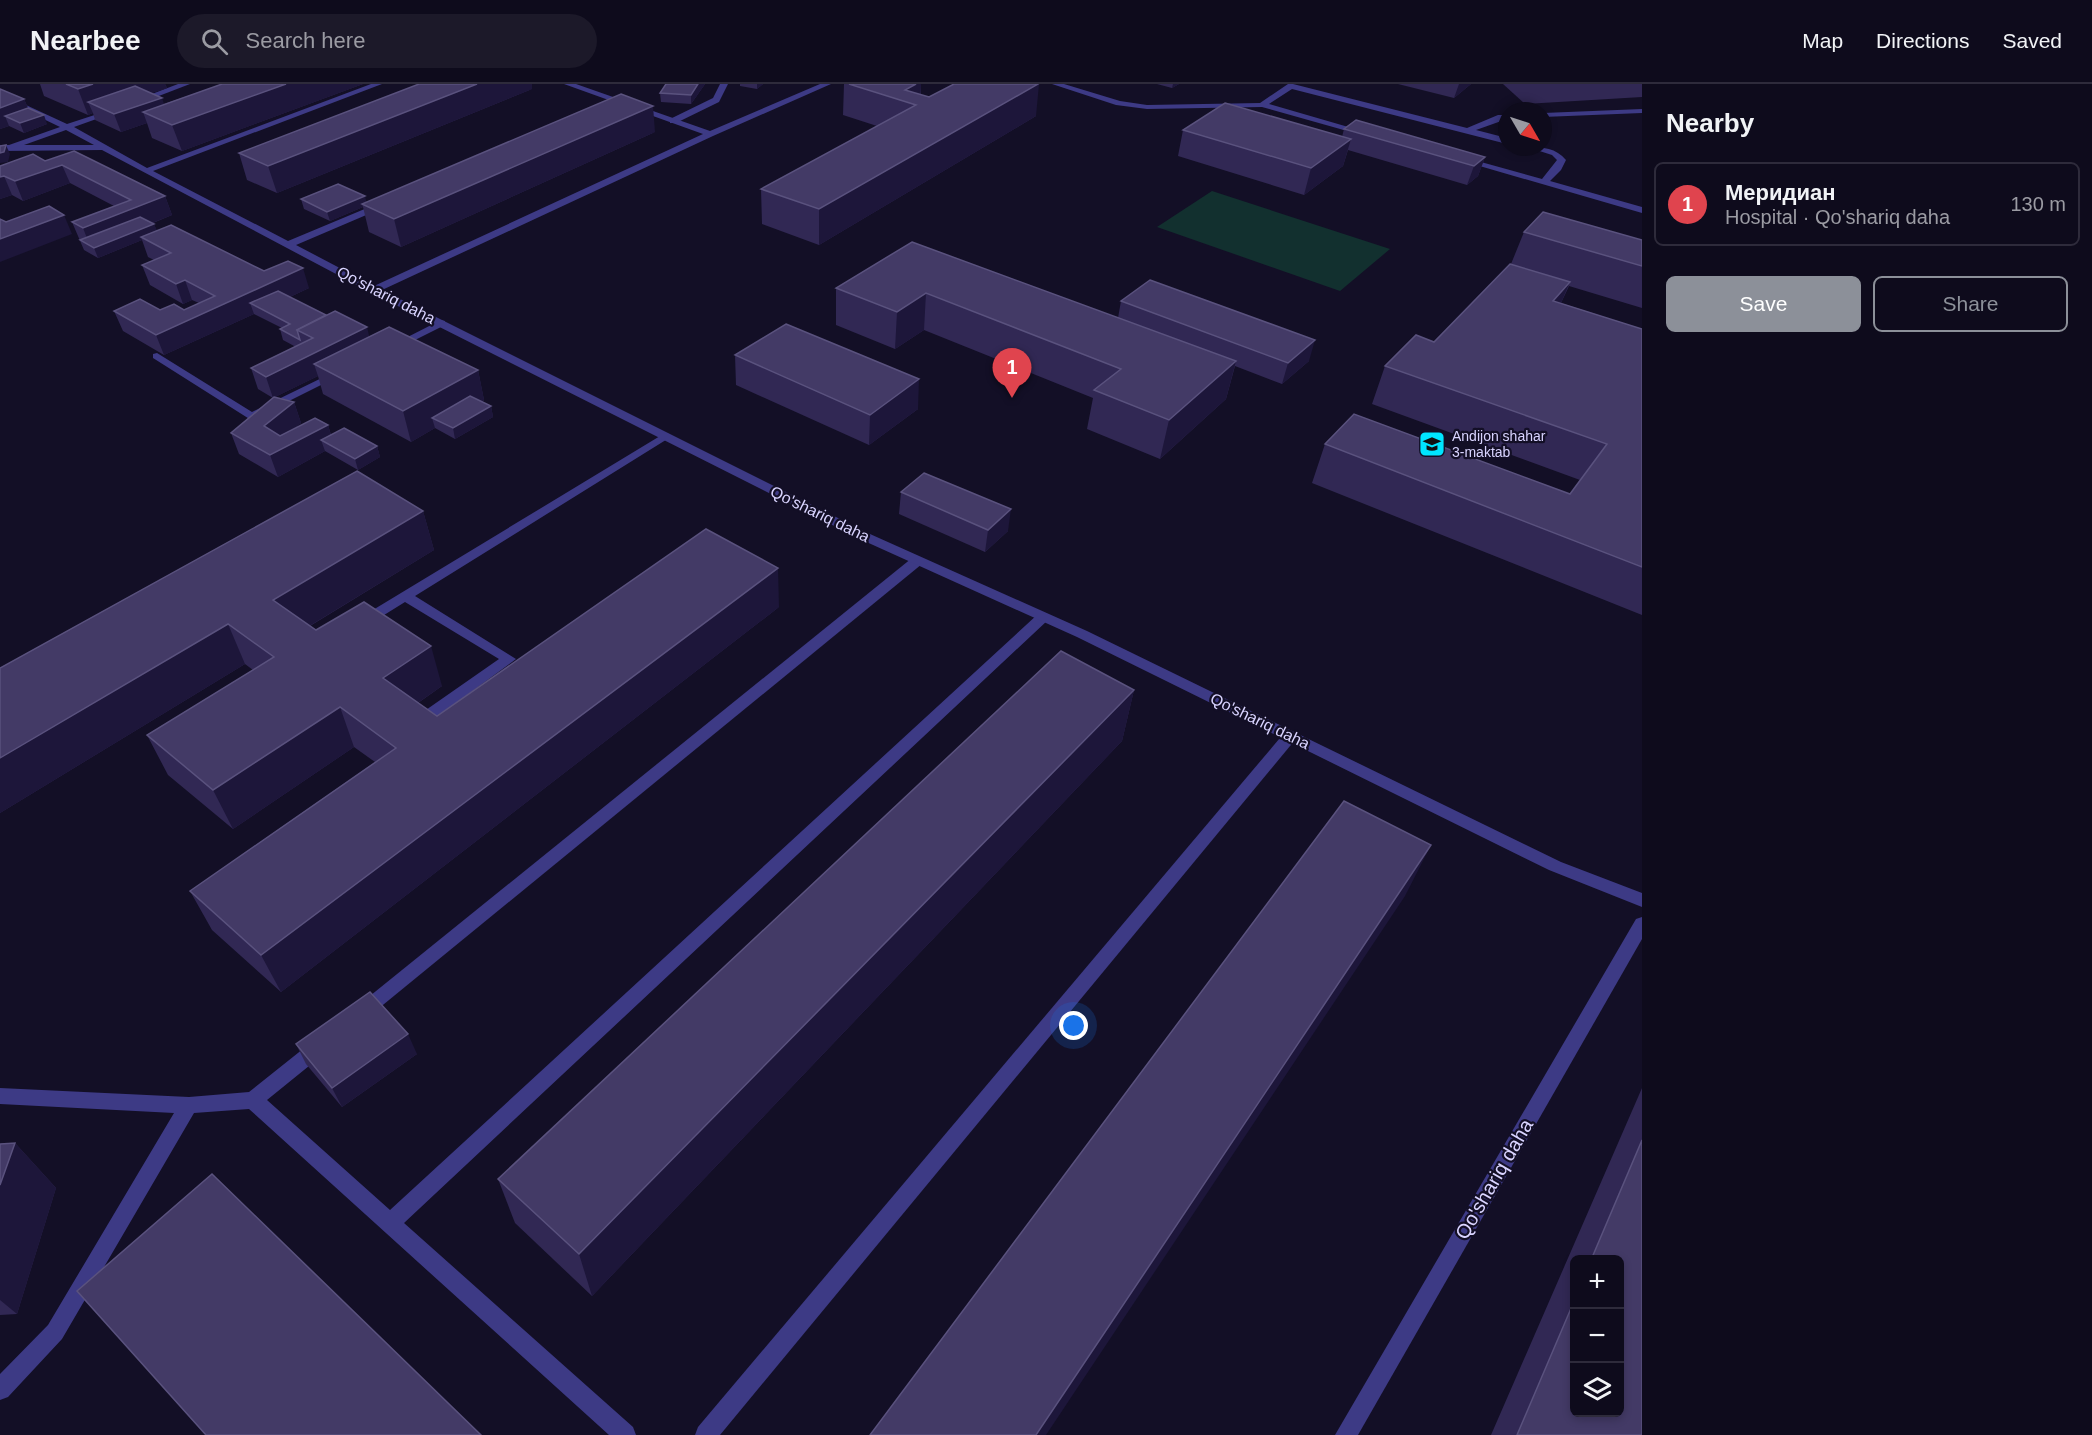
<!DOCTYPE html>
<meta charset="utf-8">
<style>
body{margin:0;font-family:Arial,sans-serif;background:#1c1929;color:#f1f3f6}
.controls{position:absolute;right:18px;bottom:18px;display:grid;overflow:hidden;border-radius:9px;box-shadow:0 3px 9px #0003}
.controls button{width:54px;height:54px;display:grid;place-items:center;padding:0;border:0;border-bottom:2px solid #2e2b3b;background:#0e0b1c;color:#f1f3f6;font:30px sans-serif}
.compass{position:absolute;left:1498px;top:18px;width:54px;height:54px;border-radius:50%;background:#0e0b1c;box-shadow:0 3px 9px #0003;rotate:129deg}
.you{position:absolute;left:1074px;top:942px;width:21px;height:21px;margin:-15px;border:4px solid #fff;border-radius:50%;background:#1a73e8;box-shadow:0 0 0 9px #1a73e833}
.badge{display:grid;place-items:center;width:39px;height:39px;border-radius:50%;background:#8c9099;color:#fff;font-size:20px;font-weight:700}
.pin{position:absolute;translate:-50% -50px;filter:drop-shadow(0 2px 3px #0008)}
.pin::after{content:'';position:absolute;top:32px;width:21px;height:18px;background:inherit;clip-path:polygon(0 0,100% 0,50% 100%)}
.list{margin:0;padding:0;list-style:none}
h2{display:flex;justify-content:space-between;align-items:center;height:78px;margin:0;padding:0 24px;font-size:26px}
h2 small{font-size:20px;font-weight:400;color:#9b9ba3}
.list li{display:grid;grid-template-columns:39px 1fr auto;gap:18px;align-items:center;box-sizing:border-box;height:84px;margin:0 12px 12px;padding:0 12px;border:2px solid #2e2b3b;border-radius:9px}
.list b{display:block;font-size:22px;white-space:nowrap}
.list p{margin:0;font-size:20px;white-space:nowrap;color:#9b9ba3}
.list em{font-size:20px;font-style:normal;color:#9b9ba3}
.actions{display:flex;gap:12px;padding:18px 24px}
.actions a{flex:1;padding:14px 0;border:2px solid #8c9099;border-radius:9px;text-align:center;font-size:21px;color:#8c9099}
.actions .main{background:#8c9099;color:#fff}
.icon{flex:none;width:33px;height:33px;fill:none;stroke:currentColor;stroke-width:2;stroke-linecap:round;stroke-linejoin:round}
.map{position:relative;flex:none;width:1642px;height:1351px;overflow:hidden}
header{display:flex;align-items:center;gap:36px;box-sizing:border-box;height:84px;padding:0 30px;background:#0e0b1c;border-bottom:2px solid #2e2b3b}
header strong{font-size:28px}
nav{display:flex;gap:33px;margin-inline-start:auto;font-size:21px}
.search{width:420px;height:54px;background:#1c1929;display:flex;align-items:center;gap:15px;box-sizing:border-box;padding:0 21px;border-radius:33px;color:#9b9ba3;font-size:22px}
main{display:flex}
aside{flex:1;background:#0e0b1c}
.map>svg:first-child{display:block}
.green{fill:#12302f}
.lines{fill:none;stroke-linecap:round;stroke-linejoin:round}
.service{fill:#3d3a85;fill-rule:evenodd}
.minor{fill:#3d3a85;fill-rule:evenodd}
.wall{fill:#312854;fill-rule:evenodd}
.shaded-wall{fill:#1d163a}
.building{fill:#433a66;stroke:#5a527e;stroke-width:1.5}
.labels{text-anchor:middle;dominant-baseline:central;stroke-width:4.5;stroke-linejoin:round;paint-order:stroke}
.far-poi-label{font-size:14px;fill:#d9d4ff;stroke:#130f26;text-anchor:start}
.street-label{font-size:16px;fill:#d9d4ff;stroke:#130f26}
.near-street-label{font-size:20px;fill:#d9d4ff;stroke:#130f26}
</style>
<header>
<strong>Nearbee</strong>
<div class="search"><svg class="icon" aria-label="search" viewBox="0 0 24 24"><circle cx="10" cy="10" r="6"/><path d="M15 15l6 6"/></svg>Search here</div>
<nav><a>Map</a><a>Directions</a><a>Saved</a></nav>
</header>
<main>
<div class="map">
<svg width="1642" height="1351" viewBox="0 0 1642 1351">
<rect width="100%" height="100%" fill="#130f26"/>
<!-- green -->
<polygon class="green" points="1212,107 1390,165 1340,207 1157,143"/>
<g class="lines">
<!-- service -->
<g class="service">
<polygon points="720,0 728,0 719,18 676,39 670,39 670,35 713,14"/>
<polygon points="441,236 445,237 445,241 399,264 395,265 390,262"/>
<polygon points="157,269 252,328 334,288 342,288 343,290 251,336 153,274 153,270"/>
<polygon points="665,349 669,350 669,354 415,512 516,575 433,636 423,636 421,632 423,628 499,575 405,518 368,541 358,541 356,538 358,535"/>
<polygon points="917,473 922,474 923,477 922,480 367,934 361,937 355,934 352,929 355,924 912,474"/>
<polygon points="1043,529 1050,533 1048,536 404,1139 633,1343 636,1351 609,1351 249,1025 194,1029 62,1255 8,1313 0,1316 0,1290 48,1241 174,1029 0,1020 0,1004 189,1013 249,1008 313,957 319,955 325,957 328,963 325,969 267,1016 390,1126 1038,530"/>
<polygon points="1290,647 1297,652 1295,656 720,1351 695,1351 698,1343 1285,648"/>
</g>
<!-- minor -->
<g class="minor">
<polygon points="178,0 190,0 138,20 131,18"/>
<path d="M371 0H382L153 87 288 157 379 119H385V123L296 161 374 202 703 50 564 0H576L710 47 820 0H831L713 52 382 206 870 450 1087 547 1561 778 1642 809V823L1549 786 1077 553 862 456 370 208 102 66 0 67V61H9L60 43 0 14V9L67 40 116 24V28L74 43 147 84ZM66 46 94 61H24Z"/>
<polygon points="1052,0 1064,0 1120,17 1147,21 1260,19 1288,0 1293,0 1467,44 1498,31 1507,31 1507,35 1476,46 1507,54 1507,60 1292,5 1269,20 1369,49 1365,52 1262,23 1147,25 1116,21"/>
<polygon points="1642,25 1642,29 1543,33 1543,29"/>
<path d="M1527 63C1543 63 1556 64 1566 76L1561 86 1550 97 1642 123V129L1459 76 1463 73 1542 95 1557 76 1552 71Z"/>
<polygon points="1642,833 1642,855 1358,1351 1335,1351 1636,835"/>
</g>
</g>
<!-- wall -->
<g class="wall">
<polygon points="40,0 165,0 167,4 151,9 164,20 222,0 363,0 182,67 152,54 147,39 121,48 95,36 93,29 88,31 44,12"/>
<polygon points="666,0 705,0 691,20 661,18 660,9"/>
<polygon points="740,0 763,0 757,5 740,2"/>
<polygon points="844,0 921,0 921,11 929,13 1036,32 819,161 762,140 761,105 877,42 843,31"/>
<polygon points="1157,0 1179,0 1172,4"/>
<polygon points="1398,0 1471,0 1454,14"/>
<polygon points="1503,0 1642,0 1642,13 1525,20"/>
<polygon points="0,5 24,15 28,24 47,40 24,49 9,42 0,45"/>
<polygon points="532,5 277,109 247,96 239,69"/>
<polygon points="1344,45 1485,73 1478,92 1467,101 1348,66 1343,82 1304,111 1178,72 1183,46 1342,53"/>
<polygon points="655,48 401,163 369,148 363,123 330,137 304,125 301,115 366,118"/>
<polygon points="74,67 165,112 172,131 153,139 157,147 309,204 290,213 369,253 478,286 484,316 482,318 491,322 493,333 455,355 435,344 411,358 323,310 318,292 275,313 294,318 301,339 292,346 328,341 331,351 377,362 380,373 358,386 325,367 278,393 239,370 231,349 273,314 258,305 251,284 296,263 283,256 280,245 282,244 254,230 164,271 123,247 114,227 184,226 199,219 192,216 183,220 150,201 142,181 154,176 148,173 142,156 98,174 84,166 72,138 114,122 70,99 23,117 12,111 0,115 0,82 45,77"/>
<polygon points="1524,148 1642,156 1642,224 1569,202 1561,219 1642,245 1642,531 1312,399 1325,360 1570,410 1580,396 1372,320 1385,282 1434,258 1511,180"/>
<polygon points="912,158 1118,234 1121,217 1309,277 1282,300 1235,282 1226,315 1160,375 1087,345 1093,314 924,246 895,265 836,241 836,204"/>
<polygon points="735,271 918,325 869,361 736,301"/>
<polygon points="901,408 1008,447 985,468 899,430"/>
<polygon points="423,427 434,466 310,542 316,546 442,602 418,619 437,632 779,523 281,908 212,846 190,807 375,678 354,663 233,745 168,691 147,651 253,586 245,580 0,729 0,584"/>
<polygon points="1134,606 1122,657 592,1212 515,1139 498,1095"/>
<polygon points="296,960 417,970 342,1023 306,980"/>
<path d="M1642 1004V1351H1491ZM1575 1176H1620L1575 1329Z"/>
<polygon points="15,1059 56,1104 17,1230 0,1231 0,1060"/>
</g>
<!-- shaded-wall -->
<g class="shaded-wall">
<polygon points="93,0 165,0 167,4 104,25 88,18 93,29 88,31 78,5"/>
<polygon points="286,0 363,0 182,67 172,41"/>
<polygon points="477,0 532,0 532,5 277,109 268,82"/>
<polygon points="698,0 705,0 691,20 691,11"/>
<polygon points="757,0 763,0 757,5"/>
<polygon points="916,0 921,0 920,30 916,21 905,6"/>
<polygon points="1038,0 1039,0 1036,32 819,161 819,125"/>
<polygon points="1173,0 1179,0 1172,4"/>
<polygon points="1459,0 1471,0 1454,14"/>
<polygon points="162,14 168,32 143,28 147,39 121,48 114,30"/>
<polygon points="24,15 32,33 5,32 9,42 0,45 0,24"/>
<polygon points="653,22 655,48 401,163 394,135"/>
<polygon points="44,31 47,40 24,49 20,39"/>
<polygon points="1351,55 1343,82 1304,111 1311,84"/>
<polygon points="6,61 10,70 8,78 0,79 0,69"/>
<polygon points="1485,73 1478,92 1467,101 1474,82"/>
<polygon points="62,81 70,99 23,117 15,97"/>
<polygon points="4,92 12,111 0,115 0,93"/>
<polygon points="165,112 172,131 92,163 90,162 83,144"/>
<polygon points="365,112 367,121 362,120 363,123 330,137 327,128"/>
<polygon points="64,131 72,150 0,178 0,155"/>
<polygon points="154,140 158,149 141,153 142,156 98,174 94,164"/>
<polygon points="303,184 309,204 262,226 250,219 254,230 164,271 156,251"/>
<polygon points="185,196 192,216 183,220 176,200"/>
<polygon points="1570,198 1554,235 1553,217"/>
<polygon points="926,209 924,246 895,265 897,228"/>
<polygon points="367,243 372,264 314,280 318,292 273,314 266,293"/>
<polygon points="1315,256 1309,277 1282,300 1288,279"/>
<polygon points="1236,277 1226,315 1160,375 1169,336"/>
<polygon points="478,286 484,316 444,339 432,334 435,344 411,358 403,327"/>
<polygon points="919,295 918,325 869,361 870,331"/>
<polygon points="294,318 301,339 271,364 264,342"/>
<polygon points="491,322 493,333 455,355 453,344"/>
<polygon points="328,341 334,362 321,356 325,367 278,393 270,371"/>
<polygon points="377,362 380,373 358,386 355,375"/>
<polygon points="1011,425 1008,447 985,468 988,446"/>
<polygon points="423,427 434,466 288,555 273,516"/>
<polygon points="778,484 779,523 281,908 261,871"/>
<polygon points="228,540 245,580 0,729 0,674"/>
<polygon points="431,562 442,602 396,634 383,594"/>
<polygon points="1134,606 1122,657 592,1212 579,1170"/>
<polygon points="340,623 354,663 233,745 213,706"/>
<polygon points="1431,761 1405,812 1046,1351 1036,1351"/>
<polygon points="408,950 417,970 342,1023 332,1004"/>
<polygon points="15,1059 56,1104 17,1230 0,1216 0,1101"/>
</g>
<!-- building -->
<g class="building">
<polygon points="66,0 93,0 78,5"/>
<polygon points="222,0 286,0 172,41 143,28"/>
<polygon points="419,0 477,0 268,82 239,69"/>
<polygon points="666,0 698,0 691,11 660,9"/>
<polygon points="849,0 916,0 905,6 929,13 954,0 1038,0 819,125 761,105 916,21"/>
<polygon points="135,2 162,14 114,30 88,18"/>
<polygon points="0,5 24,15 0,24"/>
<polygon points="621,10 653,22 394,135 362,120"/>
<polygon points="1225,19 1351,55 1311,84 1183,46"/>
<polygon points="28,24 44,31 20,39 5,32"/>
<polygon points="1356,36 1485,73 1474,82 1344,45"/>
<polygon points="6,61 4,68 0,69 0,62"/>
<polygon points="74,67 165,112 83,144 72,138 131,116 62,81 15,97 4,92 0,93 0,82 33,70 45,77"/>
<polygon points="338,100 365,112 327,128 301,115"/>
<polygon points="49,122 64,131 0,155 0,135 6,138"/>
<polygon points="1543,128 1642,156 1642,182 1524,148"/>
<polygon points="140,133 154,140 94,164 80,156"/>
<polygon points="171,141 264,187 288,177 303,184 156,251 114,227 140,215 160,226 174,220 184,226 215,212 185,196 176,200 142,181 171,169 141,153"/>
<polygon points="912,158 1236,277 1169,336 1094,306 1121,285 926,209 897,228 836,204"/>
<polygon points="1510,180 1570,198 1553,217 1642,245 1642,483 1325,360 1354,330 1570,410 1607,360 1385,282 1416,251 1434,258"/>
<polygon points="1150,196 1315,256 1288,279 1121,217"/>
<polygon points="278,207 326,231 297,246 300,256 280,245 290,240 250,219"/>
<polygon points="335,227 367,243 266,293 251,284 313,254 297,246"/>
<polygon points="786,240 919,295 870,331 735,271"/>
<polygon points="389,243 478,286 403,327 314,280"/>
<polygon points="470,312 491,322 453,344 432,334"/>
<polygon points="274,313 294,318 264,342 280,352 315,334 328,341 270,371 231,349"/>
<polygon points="344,344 377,362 355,375 321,356"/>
<polygon points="357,387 423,427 273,516 316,546 364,518 431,562 383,594 437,632 706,445 778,484 261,871 190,807 396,664 340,623 213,706 147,651 274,573 228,540 0,674 0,584"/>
<polygon points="924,389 1011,425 988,446 901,408"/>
<polygon points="1061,567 1134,606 579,1170 498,1095"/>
<polygon points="1344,717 1431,761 1036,1351 870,1351"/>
<polygon points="370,908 408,950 332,1004 296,960"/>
<polygon points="1642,1056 1642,1351 1517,1351 1575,1215 1575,1329 1620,1329 1620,1176 1591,1176"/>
<polygon points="15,1059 0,1101 0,1060"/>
<polygon points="212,1090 481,1351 206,1351 77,1207"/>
</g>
<!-- icons -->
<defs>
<symbol id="school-square" viewBox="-11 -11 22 22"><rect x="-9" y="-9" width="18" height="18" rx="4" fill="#00e5ff" stroke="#130f26"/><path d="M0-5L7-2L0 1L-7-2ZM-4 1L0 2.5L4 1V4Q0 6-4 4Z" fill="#111"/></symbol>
</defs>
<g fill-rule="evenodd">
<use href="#school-square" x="1417" y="345" width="30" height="30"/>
</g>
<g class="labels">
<!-- far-poi labels -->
<g class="far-poi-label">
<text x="1452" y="352">Andijon shahar<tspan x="1452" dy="16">3-maktab</tspan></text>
</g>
<!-- street labels -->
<g class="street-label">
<text transform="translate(386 211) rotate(27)">Qo'shariq daha</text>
<text transform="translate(820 430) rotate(26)">Qo'shariq daha</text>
<text transform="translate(1260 637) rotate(26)">Qo'shariq daha</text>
</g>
<!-- near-street labels -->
<g class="near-street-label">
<text transform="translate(1494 1095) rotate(-60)">Qo'shariq daha</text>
</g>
</g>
</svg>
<div class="controls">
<button>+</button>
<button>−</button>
<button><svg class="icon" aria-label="layers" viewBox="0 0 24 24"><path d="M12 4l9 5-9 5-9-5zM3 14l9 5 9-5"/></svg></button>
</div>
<svg class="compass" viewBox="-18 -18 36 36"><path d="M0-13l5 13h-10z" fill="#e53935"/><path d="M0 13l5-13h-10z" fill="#9b9ba3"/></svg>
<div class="you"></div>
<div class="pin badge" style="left:1012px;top:314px;background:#e0444e">1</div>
</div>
<aside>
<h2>Nearby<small></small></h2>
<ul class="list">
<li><span class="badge" style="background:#e0444e">1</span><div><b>Меридиан</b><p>Hospital · Qo'shariq daha</p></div><em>130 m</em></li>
</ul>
<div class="actions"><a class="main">Save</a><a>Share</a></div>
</aside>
</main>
